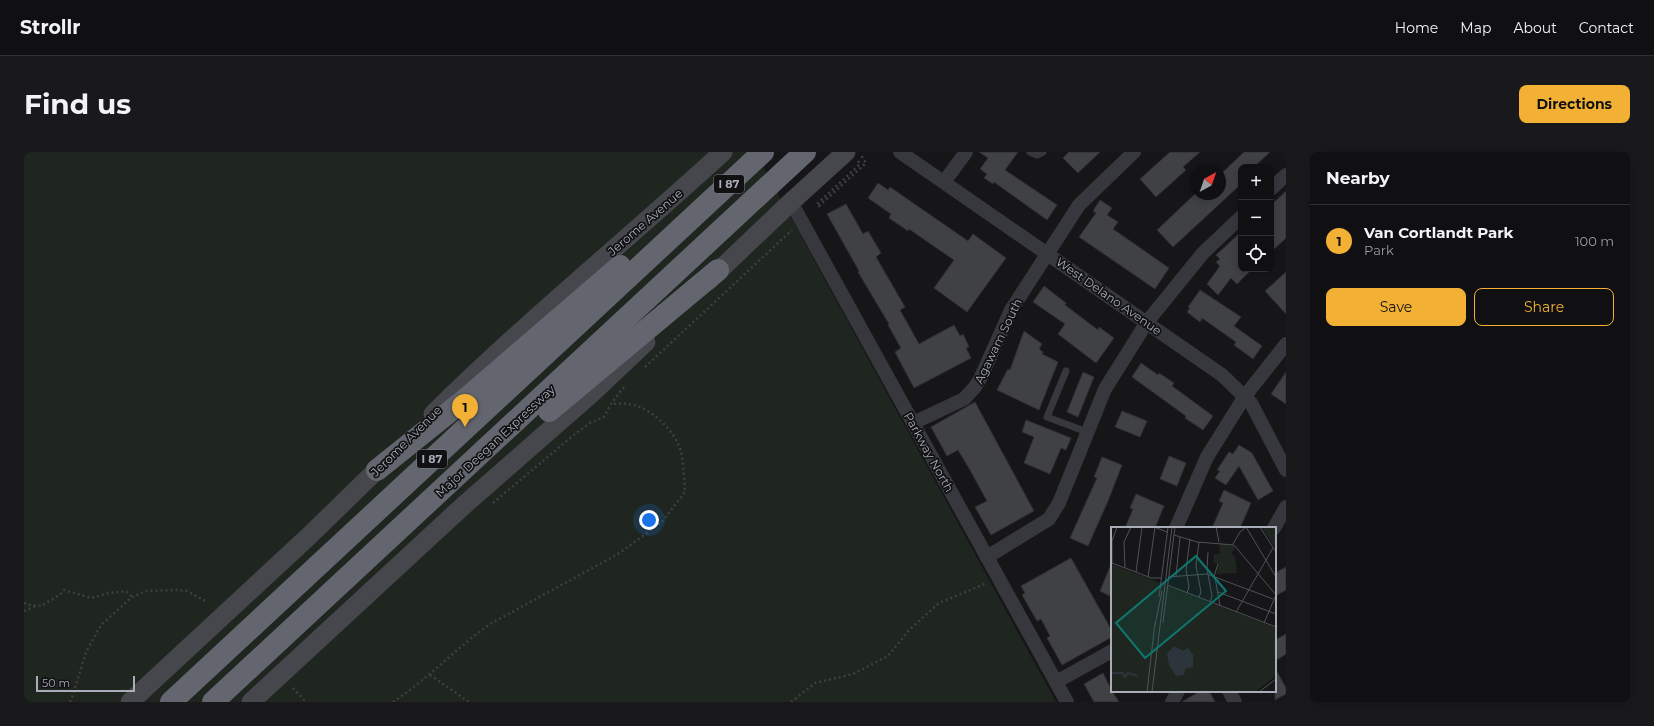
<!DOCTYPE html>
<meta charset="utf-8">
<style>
body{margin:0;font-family:Montserrat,sans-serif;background:#19191b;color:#f1f3f6}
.controls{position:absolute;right:12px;top:12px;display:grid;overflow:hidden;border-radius:8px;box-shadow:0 2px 10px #0003}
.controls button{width:36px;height:36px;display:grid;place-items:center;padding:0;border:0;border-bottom:1px solid #303032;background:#101012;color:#f1f3f6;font:20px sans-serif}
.compass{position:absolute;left:1166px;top:12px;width:36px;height:36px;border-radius:50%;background:#101012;box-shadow:0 2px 10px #0003;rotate:40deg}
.scale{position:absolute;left:12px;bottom:10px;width:99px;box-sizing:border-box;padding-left:4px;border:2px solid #a8adb8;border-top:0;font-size:11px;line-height:14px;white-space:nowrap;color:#a8adb8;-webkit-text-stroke:3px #111113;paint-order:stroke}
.you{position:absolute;left:625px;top:368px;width:14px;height:14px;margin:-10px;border:3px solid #fff;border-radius:50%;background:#1a73e8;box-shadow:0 0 0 6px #1a73e833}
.badge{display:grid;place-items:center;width:26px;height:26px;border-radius:50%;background:#f2b134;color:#111;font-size:13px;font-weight:700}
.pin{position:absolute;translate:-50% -33px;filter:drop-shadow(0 1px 2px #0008)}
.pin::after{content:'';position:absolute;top:21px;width:14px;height:12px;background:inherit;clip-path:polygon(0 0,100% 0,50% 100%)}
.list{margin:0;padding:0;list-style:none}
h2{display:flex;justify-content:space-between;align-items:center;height:52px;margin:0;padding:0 16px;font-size:17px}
h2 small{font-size:13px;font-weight:400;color:#9c9d9f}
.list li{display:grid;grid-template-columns:26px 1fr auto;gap:12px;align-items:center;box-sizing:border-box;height:72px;padding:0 16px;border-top:1px solid #303032}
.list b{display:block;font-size:15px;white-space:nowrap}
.list p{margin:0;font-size:13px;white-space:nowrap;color:#9c9d9f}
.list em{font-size:13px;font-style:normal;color:#9c9d9f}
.actions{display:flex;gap:8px;padding:12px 16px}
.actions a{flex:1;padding:9px 0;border:1px solid #f2b134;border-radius:8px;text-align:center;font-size:14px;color:#f2b134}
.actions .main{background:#f2b134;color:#111}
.icon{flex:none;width:22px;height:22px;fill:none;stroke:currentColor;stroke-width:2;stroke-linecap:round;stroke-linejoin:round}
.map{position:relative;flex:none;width:1262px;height:550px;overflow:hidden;border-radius:8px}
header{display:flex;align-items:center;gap:24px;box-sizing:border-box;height:56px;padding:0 20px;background:#101012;border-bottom:1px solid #303032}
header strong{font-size:19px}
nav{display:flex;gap:22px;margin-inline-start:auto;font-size:14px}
.intro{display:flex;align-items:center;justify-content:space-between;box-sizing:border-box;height:96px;padding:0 24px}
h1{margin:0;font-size:28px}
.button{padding:10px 18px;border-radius:8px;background:#f2b134;color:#111;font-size:14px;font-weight:700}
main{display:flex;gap:24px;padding:0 24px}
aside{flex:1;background:#101012;border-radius:8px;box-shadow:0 2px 10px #0003}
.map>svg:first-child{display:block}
.green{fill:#1e261f}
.building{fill:#404145;stroke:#303034}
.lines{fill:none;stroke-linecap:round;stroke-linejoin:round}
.path{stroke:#3d3f44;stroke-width:2.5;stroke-dasharray:2 3;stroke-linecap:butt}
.service{stroke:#37383d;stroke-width:7}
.minor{stroke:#37383d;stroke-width:14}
.secondary{stroke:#45474d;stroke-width:19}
.motorway{stroke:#63666e;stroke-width:22}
.labels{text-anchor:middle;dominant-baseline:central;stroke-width:3.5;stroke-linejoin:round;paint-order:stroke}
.shield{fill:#111113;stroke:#7b7e86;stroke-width:1}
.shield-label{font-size:11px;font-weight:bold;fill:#a8adb8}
.street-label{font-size:12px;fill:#a8adb8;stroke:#111113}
.inset-river{fill:none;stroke:#2c353c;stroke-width:2}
.inset-road{fill:none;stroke:#505258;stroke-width:1}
.view{fill:#0f766e;fill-opacity:0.15;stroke:#0f766e;stroke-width:2}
.inset-edge{fill:none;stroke:#a8adb8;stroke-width:2}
</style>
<header>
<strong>Strollr</strong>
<nav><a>Home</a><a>Map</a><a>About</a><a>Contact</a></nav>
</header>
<div class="intro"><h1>Find us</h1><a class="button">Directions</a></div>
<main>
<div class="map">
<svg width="1262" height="550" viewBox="0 0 1262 550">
<rect width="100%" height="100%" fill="#161618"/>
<!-- green -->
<polygon class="green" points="0,0 731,0 1032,550 0,550"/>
<!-- building -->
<g class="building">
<polygon points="955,0 994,0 981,18 1033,53 1023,68 970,30 969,32 960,26 963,22 956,17 964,6"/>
<polygon points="1045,0 1076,0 1054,21 1039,6"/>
<polygon points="1146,0 1176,0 1159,15 1162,18 1132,45 1116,27"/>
<polygon points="1220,0 1246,0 1230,15 1217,15 1217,32 1149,95 1133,78 1171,42 1196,42 1196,23"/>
<polygon points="854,31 864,38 866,35 944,89 949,82 982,106 943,160 910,136 930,108 885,77 884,79 865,66 867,62 844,46"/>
<polygon points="1262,39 1262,86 1247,100 1247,53"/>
<polygon points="1076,48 1088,56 1083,63 1094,70 1089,77 1145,116 1131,137 1055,85 1072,61 1069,59"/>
<polygon points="822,52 839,82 844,79 857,101 852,105 881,155 876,158 895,192 930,173 936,184 939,182 945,195 942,196 947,206 890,236 871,200 877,196 864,173 865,172 834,120 835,119 803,62"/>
<polygon points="1217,80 1217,117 1222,117 1225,120 1213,132 1207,126 1194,143 1183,132 1196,114 1192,110 1196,107 1192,103"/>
<polygon points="1262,120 1262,162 1241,139"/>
<polygon points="1020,134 1042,151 1041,153 1074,178 1075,175 1090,186 1072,211 1034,182 1041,172 1009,150"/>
<polygon points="1176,138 1217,165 1210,174 1238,194 1229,207 1210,193 1212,190 1178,166 1176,170 1163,160 1166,156 1164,155"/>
<polygon points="1000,179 1018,192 1015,197 1019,200 1018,202 1034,210 1015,258 973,238 984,217 986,218"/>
<polygon points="1117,211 1134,223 1135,221 1150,231 1148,234 1189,264 1179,278 1161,266 1162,264 1108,225"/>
<polygon points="1059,220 1070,225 1054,265 1043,260"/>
<polygon points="1262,220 1262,252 1247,242"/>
<polygon points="951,250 1010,359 967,383 951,355 963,349 946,318 934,298 923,304 907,275"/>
<polygon points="1098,259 1123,269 1116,285 1091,275"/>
<polygon points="1002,268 1047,286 1042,298 1037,296 1026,322 1000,311 1010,285 998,280"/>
<polygon points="1215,293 1228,301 1249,339 1234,348 1215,314 1202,333 1191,326 1196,319 1193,318 1205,300 1209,302"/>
<polygon points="1145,304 1162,311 1153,334 1136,327"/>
<polygon points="1078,305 1098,313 1084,349 1064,394 1046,386 1073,326 1070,325"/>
<polygon points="1200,338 1227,351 1216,376 1188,376 1199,351 1195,349"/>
<polygon points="1112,342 1140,354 1131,376 1101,376 1109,357 1106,356"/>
<polygon points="1047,406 1088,479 1088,485 1038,513 1023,486 1026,484 1017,467 1013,469 998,443 1001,441 997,434"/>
<polygon points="1088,410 1088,445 1076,439"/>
<polygon points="1262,415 1262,438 1251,444 1251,421"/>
<polygon points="1262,482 1262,502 1251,509 1251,488"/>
<polygon points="1251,516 1262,536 1262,542 1251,548"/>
<polygon points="1079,521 1088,539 1095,550 1070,550 1060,532"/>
<polygon points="1176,539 1185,539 1191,550 1158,550"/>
</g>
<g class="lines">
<!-- path -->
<g class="path">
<polyline points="834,9 836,12 793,52 795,54 842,11 837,3"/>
<polyline points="621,215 768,78"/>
<polyline points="469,351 551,282 566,271 580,265 587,252 600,235"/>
<path d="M0 451 6 453 18 454C25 448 35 445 40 438L67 446 85 441 102 439 108 445"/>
<polyline points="0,459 12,454"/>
<polyline points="406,523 445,550"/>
<polyline points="269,536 282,550"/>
<polyline points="46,550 49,543 62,500 77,473 108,445 122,439 153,438 163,439 183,450"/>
<path d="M369 550C404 527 432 496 466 472L594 402 638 370 661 340C660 327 660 313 657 300 652 279 625 253 603 252 598 251 592 252 587 252"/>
<polyline points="767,550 791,531 829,522 864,504 885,478 915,451 963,431"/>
</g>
<!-- service -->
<g class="service">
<polyline points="1006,0 1013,3 1019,0"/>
<polyline points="1042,219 1023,265 1063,280"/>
</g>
<!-- minor -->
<g class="minor">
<polyline points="876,0 1198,223 1227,251 1262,318"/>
<polyline points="920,30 942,0"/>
<polyline points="1247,37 1262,23"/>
<polyline points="767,50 1043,550"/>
<polyline points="889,271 940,247 951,235 957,225 987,158 1055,53 1110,0"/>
<polyline points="1152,376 1183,305 1221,244 1262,192"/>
<polyline points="1250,376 1262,355"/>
<polyline points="963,405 1025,367 1035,351 1081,237 1123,170 1179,101 1217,65"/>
<polyline points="1032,530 1088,499"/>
<polyline points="1205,539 1211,550"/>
<polyline points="1148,550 1154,539"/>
</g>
<!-- secondary -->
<g class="secondary">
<polyline points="684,129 767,50 822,0"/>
<path d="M409 262C502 170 603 88 699 0"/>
<polyline points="106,550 285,384 363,308"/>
<polyline points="227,550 438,355 568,241 622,190"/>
</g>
<!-- motorway -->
<g class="motorway">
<polyline points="525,259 694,118"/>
<polyline points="353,318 444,245 596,114"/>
<polyline points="147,550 739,0"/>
<polyline points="189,550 781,0"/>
</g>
</g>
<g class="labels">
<!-- shield labels -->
<g class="shield">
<rect x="690" y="23" width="30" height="18" rx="3"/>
<rect x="393" y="298" width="30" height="18" rx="3"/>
</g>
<g class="shield-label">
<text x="705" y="32">I 87</text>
<text x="408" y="307">I 87</text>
</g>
<!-- street labels -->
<g class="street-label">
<text transform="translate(621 70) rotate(-41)">Jerome Avenue</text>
<text transform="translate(1085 144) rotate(35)">West Delano Avenue</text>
<text transform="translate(974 189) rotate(-64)">Agawam South</text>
<text transform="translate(382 289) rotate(-45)">Jerome Avenue</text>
<text transform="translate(471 289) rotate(-43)">Major Deegan Expressway</text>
<text transform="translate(905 300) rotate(61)">Parkway North</text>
</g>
</g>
<!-- overview -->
<g transform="translate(1087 375)">
<rect width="165" height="165" fill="#161618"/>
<path d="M151 0H165V22ZM108 16 122 18 124 22 120 26 124 30 126 46 105 47 108 37 102 36 103 27H109ZM0 37 165 101V149L144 165H0Z" fill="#1e261f"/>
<path d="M63 119 72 124 77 121 82 128V140L74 142 73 148 65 149 58 138 56 127Z" fill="#2c353c"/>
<path class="inset-river" d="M0 146H12L14 150 17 146 27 149"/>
<path class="inset-road" d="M6 0 1 14V36L40 51H50M43 0 56 5M105 0 108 15M135 0 165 50M149 0 165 25M63 8 86 15 123 18 165 68M122 17 129 5 135 0M97 25 96 42 101 69 99 75M14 41 13 15 20 0M25 45 31 0M65 49 69 10M103 49 107 37M37 50 44 0M57 50 96 47 162 72M104 50 109 79M56 58 165 100M107 65 165 87M76 66 78 60 75 43 79 12M48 70 57 0M88 70 90 65 85 39 88 15M125 85 162 21M52 96 64 0M153 96 165 68M44 98 51 64M36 165 44 96M41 165 61 0M148 165 165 152"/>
<path class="view" d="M85 29 115 64 34 131 5 96Z"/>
<rect width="165" height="165" class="inset-edge"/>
</g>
</svg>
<div class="controls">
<button>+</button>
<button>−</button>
<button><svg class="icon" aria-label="locate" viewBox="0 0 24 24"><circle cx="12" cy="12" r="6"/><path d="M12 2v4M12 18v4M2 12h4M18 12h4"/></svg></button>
</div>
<svg class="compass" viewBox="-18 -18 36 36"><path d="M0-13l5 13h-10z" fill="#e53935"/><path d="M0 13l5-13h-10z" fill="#9c9d9f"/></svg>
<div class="scale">50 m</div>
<div class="you"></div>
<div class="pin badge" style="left:441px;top:275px">1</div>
</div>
<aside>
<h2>Nearby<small></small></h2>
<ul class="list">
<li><span class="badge">1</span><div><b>Van Cortlandt Park</b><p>Park</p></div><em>100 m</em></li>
</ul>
<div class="actions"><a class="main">Save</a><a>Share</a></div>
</aside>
</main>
